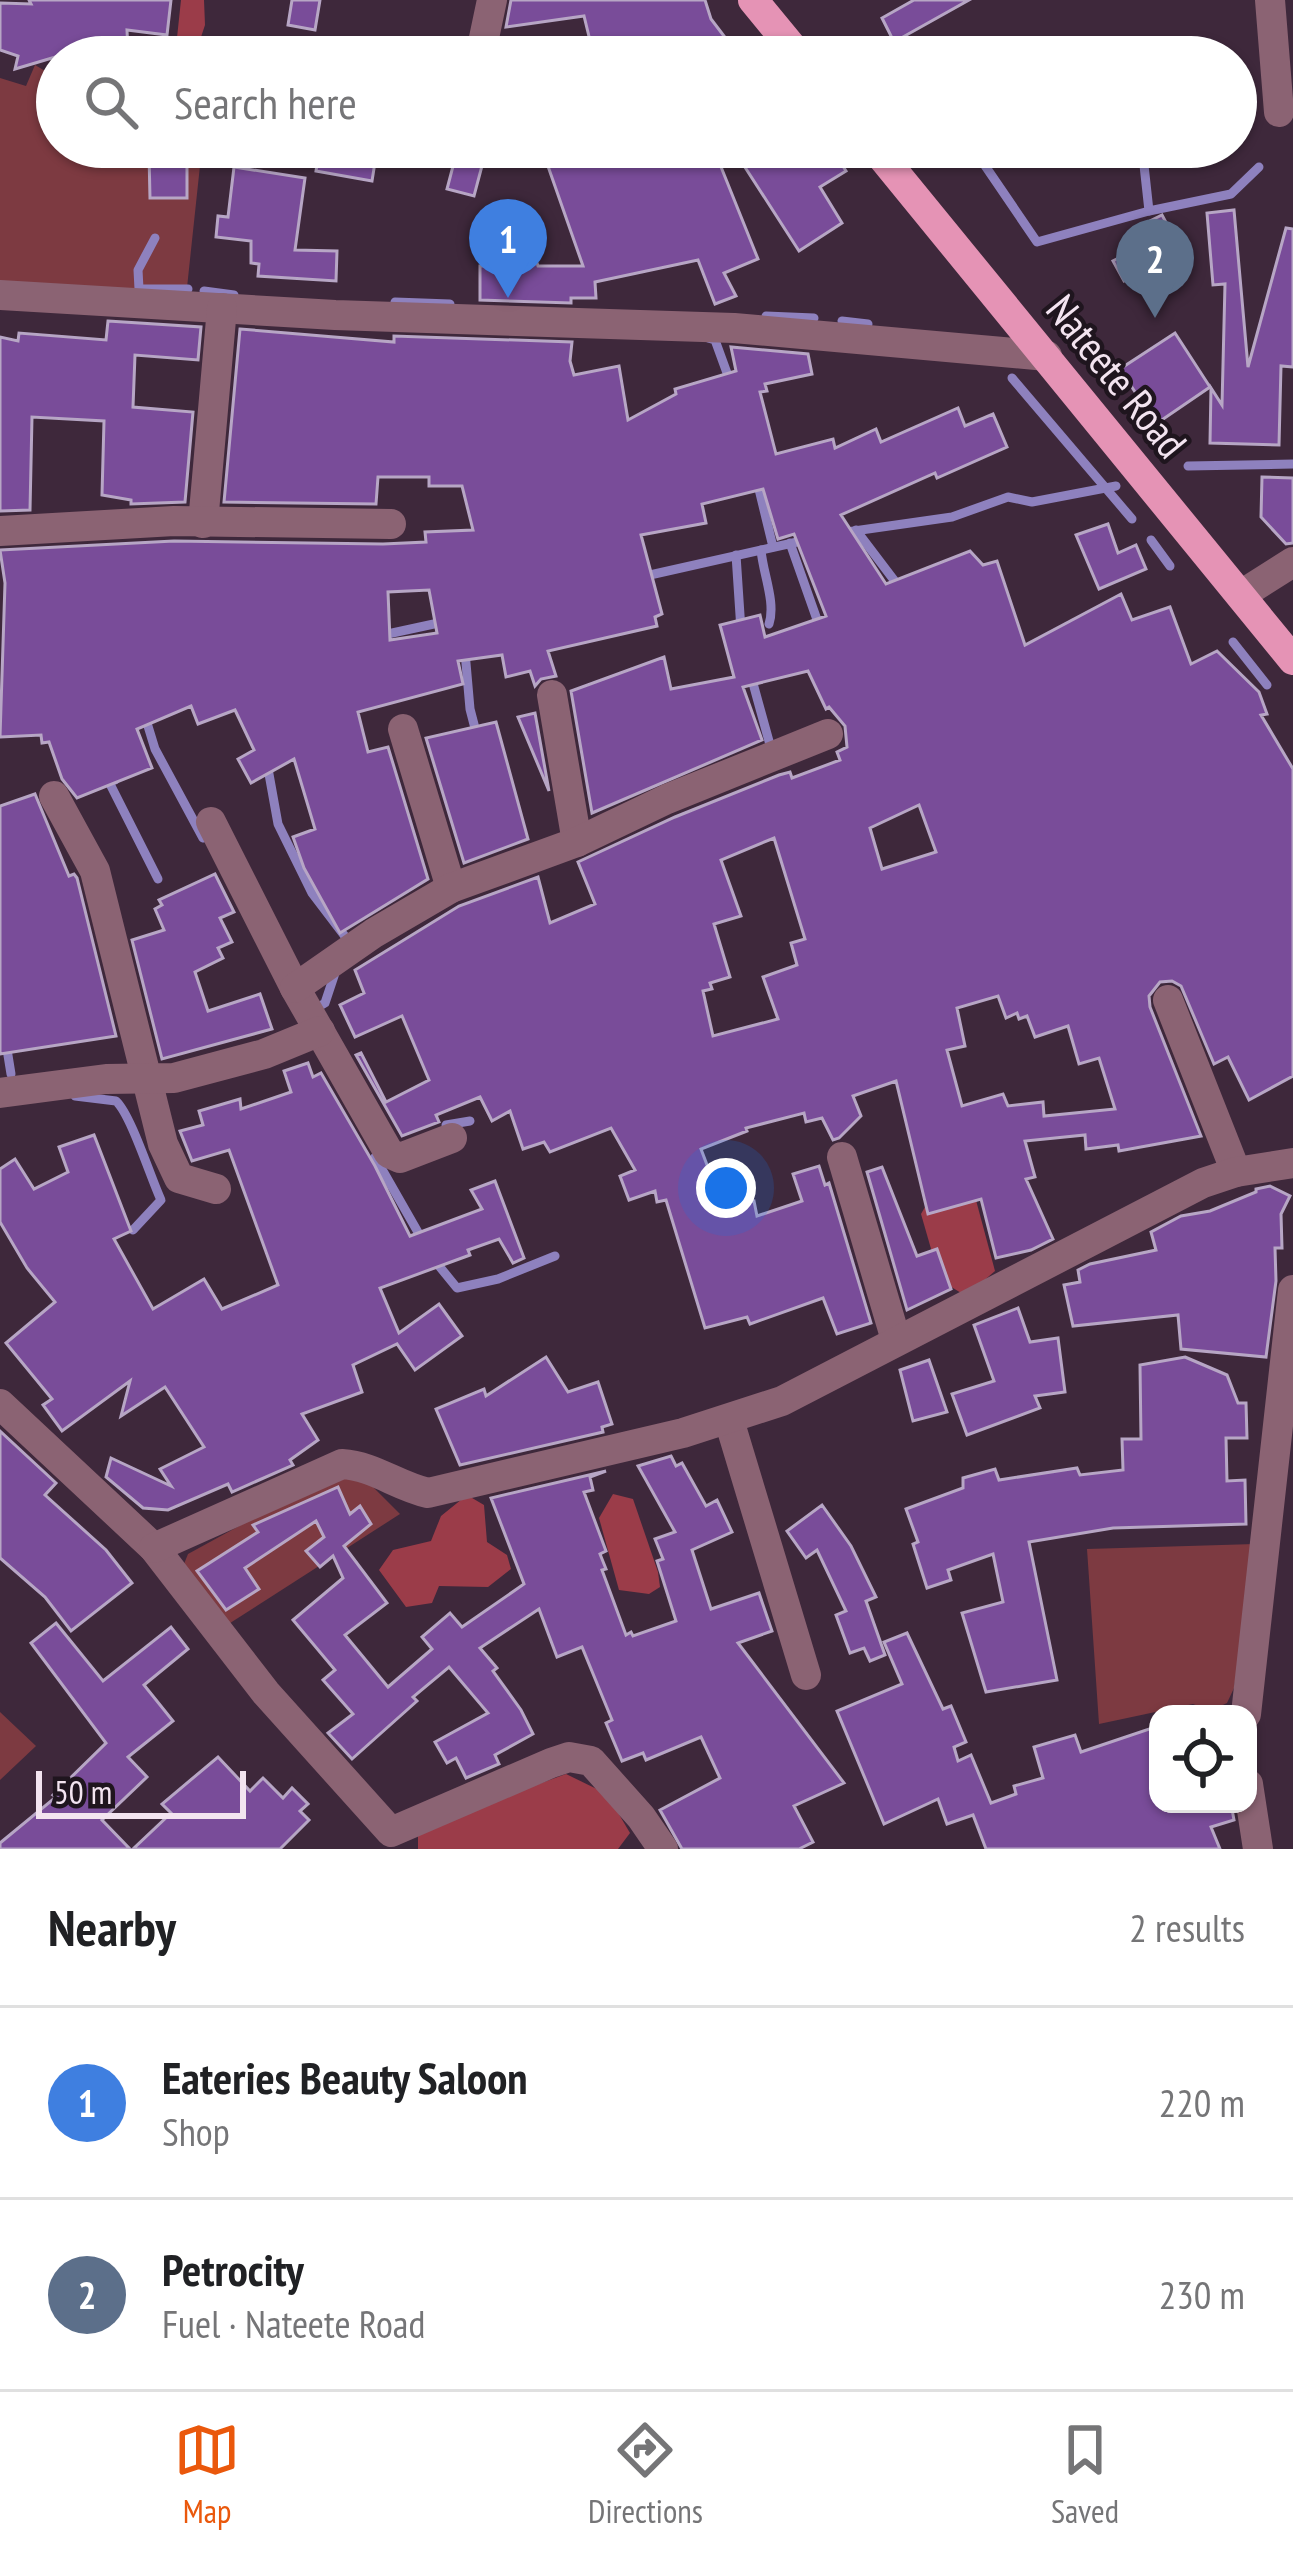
<!DOCTYPE html>
<meta charset="utf-8">
<style>
body{margin:0;font-family:"PT Sans Narrow",sans-serif;background:#f6f6f6;color:#202124}
.controls{position:absolute;right:36px;bottom:36px;display:grid;overflow:hidden;border-radius:24px;box-shadow:0 3px 9px #0004}
.controls button{width:108px;height:108px;display:grid;place-items:center;padding:0;border:0;border-bottom:3px solid #e0e0e0;background:#fff;color:#202124;font:60px sans-serif}
.scale{position:absolute;left:36px;bottom:30px;width:210px;box-sizing:border-box;padding-left:12px;border:6px solid #f3e4f0;border-top:0;font-size:33px;line-height:42px;white-space:nowrap;color:#f3e4f0;-webkit-text-stroke:9px #1f151e;paint-order:stroke}
.you{position:absolute;left:726px;top:1188px;width:42px;height:42px;margin:-30px;border:9px solid #fff;border-radius:50%;background:#1a73e8;box-shadow:0 0 0 18px #1a73e833}
.badge{display:grid;place-items:center;width:78px;height:78px;border-radius:50%;background:#ea580c;color:#fff;font-size:39px;font-weight:700}
.pin{position:absolute;translate:-50% -99px;filter:drop-shadow(0 3px 6px #0008)}
.pin::after{content:'';position:absolute;top:63px;width:42px;height:36px;background:inherit;clip-path:polygon(0 0,100% 0,50% 100%)}
.list{margin:0;padding:0;list-style:none}
h2{display:flex;justify-content:space-between;align-items:center;height:156px;margin:0;padding:0 48px;font-size:51px}
h2 small{font-size:39px;font-weight:400;color:#757577}
.list li{display:grid;grid-template-columns:78px 1fr auto;gap:36px;align-items:center;box-sizing:border-box;height:192px;padding:0 48px;border-top:3px solid #e0e0e0}
.list b{display:block;font-size:45px;white-space:nowrap}
.list p{margin:0;font-size:39px;white-space:nowrap;color:#757577}
.list em{font-size:39px;font-style:normal;color:#757577}
.icon{flex:none;width:66px;height:66px;fill:none;stroke:currentColor;stroke-width:2;stroke-linecap:round;stroke-linejoin:round}
.map{position:relative;flex:none;width:1293px;height:1849px;overflow:hidden}
.search{position:absolute;background:#fff;box-shadow:0 3px 9px #0004;left:36px;right:36px;top:36px;height:132px;display:flex;align-items:center;gap:30px;box-sizing:border-box;padding:0 42px;border-radius:66px;color:#757577;font-size:45px}
.sheet{height:540px;background:#fff}
nav{display:flex;justify-content:space-around;align-items:center;box-sizing:border-box;height:168px;border-top:3px solid #e0e0e0;background:#fff;font-size:33px;color:#757577}
nav a{display:grid;justify-items:center;gap:6px}
nav .on{color:#ea580c}
.map>svg:first-child{display:block}
.green{fill:#7d3a41}
.forest{fill:#9b3c49}
.lines{fill:none;stroke-linecap:round;stroke-linejoin:round}
.stream{stroke:#8e81be;stroke-width:9}
.building{fill:#794c99;stroke:#b7a6c5;stroke-width:3;fill-rule:evenodd}
.minor{stroke:#8b6373;stroke-width:30}
.major{stroke:#e593b5;stroke-width:30}
.labels{text-anchor:middle;dominant-baseline:central;stroke-width:9;stroke-linejoin:round;paint-order:stroke}
.street-label{font-size:42px;fill:#f3e4f0;stroke:#1f151e}
</style>
<div class="map">
<svg width="1293" height="1849" viewBox="0 0 1293 1849">
<rect width="100%" height="100%" fill="#3e283b"/>
<!-- green -->
<g class="green">
<polygon points="35,65 57,78 57,147 202,147 186,297 0,283 0,78 26,86"/>
<polygon points="334,1474 370,1484 400,1514 227,1625 184,1564 188,1554"/>
<polygon points="1255,1544 1234,1688 1227,1703 1210,1711 1193,1704 1099,1724 1087,1549"/>
<polygon points="0,1712 36,1746 0,1780"/>
</g>
<!-- forest -->
<g class="forest">
<polygon points="181,0 204,0 205,25 197,49 226,52 239,38 255,44 255,57 163,57 176,47"/>
<polygon points="973,1189 995,1271 966,1296 940,1280 921,1214 929,1200"/>
<polygon points="613,1494 633,1499 658,1572 660,1587 649,1594 619,1590 599,1518"/>
<polygon points="467,1495 484,1505 487,1542 507,1555 511,1569 488,1587 439,1586 432,1603 406,1607 379,1570 393,1550 431,1541 441,1516"/>
<polygon points="566,1774 607,1794 630,1833 618,1849 418,1849 418,1828"/>
</g>
<g class="lines">
<!-- stream -->
<g class="stream">
<polyline points="1142,147 1149,211 1231,194 1259,167"/>
<polyline points="975,151 1037,242 1149,211"/>
<polyline points="155,238 138,270 139,289 188,289"/>
<polyline points="204,291 234,295"/>
<polyline points="395,302 450,304"/>
<polyline points="766,316 814,318"/>
<polyline points="842,321 868,324"/>
<polyline points="708,338 715,340 731,384"/>
<polyline points="1012,378 1132,519"/>
<polyline points="1188,466 1293,464"/>
<polyline points="757,481 773,547"/>
<polyline points="856,530 900,588"/>
<polyline points="840,533 952,517 1008,497 1032,502 1116,486"/>
<polyline points="1151,540 1170,566"/>
<polyline points="790,543 821,631"/>
<path d="M761 550C763 574 776 602 769 624"/>
<polyline points="736,555 741,630"/>
<polyline points="641,577 806,540"/>
<polyline points="383,635 443,622"/>
<polyline points="1233,642 1267,685"/>
<polyline points="465,652 470,709 477,736"/>
<polyline points="751,676 772,752"/>
<polyline points="144,713 155,749 203,838"/>
<polyline points="267,763 278,824 312,893 347,939 354,940"/>
<polyline points="115,780 109,782 158,879"/>
<polyline points="315,1009 325,1003 335,973"/>
<polyline points="6,1043 11,1074"/>
<path d="M75 1096 116 1101C131 1115 150 1176 161 1200L133 1230"/>
<polyline points="446,1125 470,1121"/>
<polyline points="375,1157 423,1241"/>
<polyline points="435,1261 457,1288 498,1279 555,1256"/>
</g>
</g>
<!-- building -->
<g class="building">
<polygon points="29,0 171,0 167,35 127,30 128,52 99,52 99,44 15,69 18,56 0,50 0,3 31,4"/>
<polygon points="292,0 320,0 315,30 288,25"/>
<polygon points="511,0 705,0 711,19 740,57 627,57 623,51 594,57 584,16 506,27"/>
<polygon points="914,0 969,0 894,42 882,18"/>
<polygon points="320,147 376,156 372,181 316,171"/>
<polygon points="458,147 487,147 474,196 447,189"/>
<polygon points="561,147 713,147 758,259 724,273 736,296 715,304 698,260 595,282 596,298 571,298 571,303 480,300 480,266 505,266 497,232 525,226 538,266 583,266 543,152"/>
<polygon points="732,147 831,147 846,171 820,187 842,223 799,251"/>
<polygon points="149,154 187,160 187,198 150,198"/>
<polygon points="234,167 305,178 295,250 337,251 336,281 258,276 259,264 251,263 251,241 216,237 218,216 228,217"/>
<polygon points="1234,210 1248,367 1286,228 1293,229 1293,367 1281,366 1279,445 1210,443 1211,388 1222,405 1225,284 1213,285 1207,213"/>
<polygon points="1162,215 1182,252 1124,281 1113,261 1150,242 1142,225"/>
<polygon points="108,321 201,327 198,360 135,355 133,407 193,412 185,502 131,504 131,500 102,495 104,421 32,417 30,510 0,511 0,337 18,341 19,333 106,340"/>
<path d="M240 329 394 342V336L572 342 570 361 574 375 619 366 628 420 676 394 675 389 736 371 731 347 808 354 812 374 765 384 767 391 760 392 776 454 833 439 835 448 876 429 881 442 958 408 965 426 993 414 1007 447 937 478 935 473 841 515 886 584 970 551 983 565 997 561 1025 645 1121 594 1132 620 1170 607 1191 664 1217 651 1259 692 1267 714 1261 715 1293 769V1076L1249 1100 1228 1057 1214 1064 1181 986 1172 981 1160 982 1149 996 1150 1007 1201 1136 1119 1151 1118 1145 1086 1149 1085 1135 1025 1141 1035 1177 1026 1179 1053 1239 1031 1250 996 1258 981 1199 928 1214 896 1081 853 1096 861 1116 839 1138 833 1140 822 1118 806 1122 804 1113 746 1128 747 1131 701 1149 723 1207 754 1201 757 1216 802 1201 793 1174 819 1166 825 1185 829 1183 871 1323 837 1334 823 1298 750 1324 747 1317 705 1328 666 1200 657 1202 655 1191 629 1200 620 1176 635 1170 611 1128 550 1152 544 1142 523 1149 510 1111 492 1121 480 1097 436 1115 439 1122 402 1136 356 1055 361 1053 386 1102 429 1080 402 1016 355 1037 340 1005 364 993 355 970 459 906 538 877 550 923 595 904 578 862 675 817 779 775 790 772 792 778 840 760 837 752 847 747 845 726 829 707 826 709 808 671 743 687 762 740 592 813 571 691 664 657 671 689 734 677 720 625 760 615 765 637 826 616 794 534 778 539 763 489 702 504 706 523 641 535 662 614 655 617 657 626 548 651 556 676 541 679 535 686 530 671 506 677 502 655 458 661 463 684 358 712 368 752 388 747 428 879 340 933 304 868 293 837 315 829 294 759 251 783 238 759 254 750 235 710 198 724 191 706 137 729 152 768 77 798 62 779 49 742 42 743 41 735 0 737 5 583 0 550 174 541 383 544 426 542 425 532 473 530 462 486H429V477H378L376 504 224 502ZM429 590 437 633 390 640 388 592ZM919 805 936 852 882 869 870 828ZM774 838 805 939 791 943 797 965 763 977 778 1019 713 1036 703 991 712 989 710 983 730 977 714 924 741 916 721 860ZM998 996 1006 1018 1017 1013 1019 1019 1027 1016 1035 1037 1068 1026 1079 1064 1099 1058 1115 1109 1044 1116 1043 1102 1008 1106 1003 1094 962 1106 947 1050 965 1046 957 1008Z"/>
<polygon points="1175,333 1210,387 1156,424 1120,369"/>
<polygon points="1262,477 1293,478 1293,543 1286,544 1261,517"/>
<polygon points="1108,524 1118,553 1136,545 1146,569 1099,589 1076,535"/>
<polygon points="535,713 549,791 518,717"/>
<polygon points="496,722 528,839 464,863 426,738"/>
<polygon points="35,794 69,876 74,874 77,878 116,1036 0,1054 0,806"/>
<polygon points="215,874 234,912 220,918 232,942 218,948 223,958 195,972 208,1011 260,994 272,1029 162,1059 132,940 164,930 155,909 162,905 159,900"/>
<polygon points="308,1063 313,1077 321,1073 375,1166 410,1236 482,1209 471,1190 495,1181 524,1258 513,1263 499,1239 468,1250 470,1255 380,1288 399,1333 439,1304 462,1336 415,1370 397,1344 353,1365 362,1392 302,1414 318,1440 290,1460 293,1465 232,1492 228,1484 168,1510 143,1508 106,1477 111,1458 171,1486 160,1469 204,1447 165,1387 121,1416 130,1381 62,1431 43,1405 52,1399 6,1343 55,1302 27,1268 0,1222 0,1169 15,1159 34,1189 68,1172 59,1147 94,1135 131,1231 114,1239 153,1309 204,1279 222,1309 278,1285 229,1150 192,1161 180,1131 203,1125 199,1111 240,1099 241,1109 291,1092 284,1071"/>
<polygon points="882,1167 917,1256 937,1249 951,1289 907,1310 867,1172"/>
<polygon points="1270,1186 1290,1196 1281,1214 1282,1248 1275,1248 1276,1281 1266,1357 1181,1349 1178,1315 1073,1326 1064,1285 1080,1282 1078,1270 1090,1264 1156,1250 1151,1232 1181,1216 1210,1211 1256,1192 1256,1189"/>
<polygon points="1018,1308 1030,1342 1058,1338 1065,1392 1035,1396 1040,1408 967,1435 952,1394 994,1381 974,1325"/>
<polygon points="546,1357 568,1392 598,1382 612,1424 602,1427 603,1432 460,1465 436,1409 484,1389 486,1396"/>
<polygon points="1185,1357 1227,1375 1238,1403 1246,1403 1247,1438 1226,1438 1227,1481 1245,1480 1246,1524 1113,1528 1029,1542 1057,1680 986,1692 962,1613 1003,1602 993,1554 948,1570 951,1580 927,1588 913,1544 918,1542 906,1509 963,1488 963,1478 995,1469 999,1480 1077,1468 1080,1475 1123,1470 1122,1439 1141,1439 1140,1365"/>
<polygon points="929,1360 947,1412 913,1421 900,1370"/>
<polygon points="0,1431 56,1483 45,1495 106,1550 132,1583 71,1631 45,1597 0,1558"/>
<polygon points="671,1456 676,1466 682,1463 706,1506 717,1500 732,1532 692,1550 711,1609 759,1593 772,1631 738,1643 844,1783 794,1806 813,1842 799,1849 682,1849 660,1810 720,1778 701,1737 646,1760 643,1753 622,1761 606,1723 612,1720 582,1647 557,1657 539,1609 480,1648 497,1668 493,1671 521,1710 533,1734 495,1755 499,1764 466,1778 456,1758 447,1763 435,1742 488,1713 449,1667 413,1697 417,1701 352,1759 328,1733 353,1714 323,1680 335,1670 293,1620 343,1578 333,1556 320,1567 306,1551 324,1537 316,1521 245,1568 259,1589 226,1610 197,1571 258,1532 253,1525 338,1487 350,1514 360,1506 371,1524 344,1546 387,1603 345,1635 388,1687 432,1649 422,1637 450,1613 462,1627 524,1584 491,1498 606,1471 590,1477 593,1490 584,1492 606,1551 600,1554 606,1569 602,1570 626,1635 631,1632 633,1636 676,1621 657,1561 663,1559 655,1539 675,1532 638,1466"/>
<polygon points="822,1505 851,1546 876,1597 866,1601 885,1655 870,1661 864,1648 850,1653 836,1615 846,1611 817,1550 806,1558 787,1531"/>
<polygon points="56,1623 103,1681 171,1627 188,1649 144,1685 173,1721 128,1757 147,1777 102,1820 130,1849 0,1849 0,1843 56,1797 53,1795 106,1743 31,1643"/>
<polygon points="907,1633 943,1709 951,1706 966,1742 954,1747 958,1761 971,1755 991,1803 1016,1794 1014,1786 1043,1778 1034,1747 1075,1735 1081,1752 1158,1726 1158,1804 1231,1804 1234,1820 1211,1827 1220,1849 986,1849 973,1815 947,1824 938,1799 884,1824 837,1711 902,1684 884,1642"/>
<polygon points="218,1757 250,1791 263,1778 283,1798 292,1788 308,1804 300,1811 309,1820 280,1849 133,1849 171,1813 162,1804"/>
</g>
<g class="lines">
<!-- minor -->
<g class="minor">
<polyline points="1270,0 1279,112"/>
<polyline points="480,57 492,0"/>
<polyline points="0,295 335,315 734,328 1047,356"/>
<polyline points="203,523 222,308"/>
<polyline points="0,531 174,521 391,524"/>
<polyline points="1241,595 1293,562"/>
<polyline points="552,695 577,842"/>
<polyline points="403,729 451,888"/>
<polyline points="54,796 95,871 163,1144 179,1178 216,1189"/>
<polyline points="211,822 295,988 389,1153 400,1158 452,1138"/>
<polyline points="295,988 374,933 451,888 577,842 667,799 828,734"/>
<polyline points="1168,1000 1236,1172"/>
<polyline points="0,1093 106,1079 174,1078 264,1054 320,1031"/>
<polyline points="842,1157 896,1340"/>
<polyline points="0,1404 154,1548 266,1693 391,1832 551,1763 569,1757 591,1761 641,1817 663,1849"/>
<polyline points="729,1420 806,1675"/>
<path d="M154 1548 342 1464C374 1466 397 1486 428 1493L683 1433 782 1401 1203 1183 1236 1172 1293 1163"/>
<polyline points="1246,1714 1293,1290"/>
<polyline points="1248,1784 1258,1849"/>
</g>
<!-- major -->
<g class="major">
<polyline points="753,0 800,57"/>
<polyline points="874,147 1293,660"/>
</g>
</g>
<g class="labels">
<!-- street labels -->
<g class="street-label">
<text transform="translate(1117 376) rotate(51)">Nateete Road</text>
</g>
</g>
</svg>
<div class="controls">
<button><svg class="icon" aria-label="locate" viewBox="0 0 24 24"><circle cx="12" cy="12" r="6"/><path d="M12 2v4M12 18v4M2 12h4M18 12h4"/></svg></button>
</div>
<div class="scale">50 m</div>
<div class="you"></div>
<div class="pin badge" style="left:508px;top:298px;background:#3f7fe0">1</div>
<div class="pin badge" style="left:1155px;top:318px;background:#5c6f8a">2</div>
<div class="search"><svg class="icon" aria-label="search" viewBox="0 0 24 24"><circle cx="10" cy="10" r="6"/><path d="M15 15l6 6"/></svg>Search here</div>
</div>
<section class="sheet">
<h2>Nearby<small>2 results</small></h2>
<ul class="list">
<li><span class="badge" style="background:#3f7fe0">1</span><div><b>Eateries Beauty Saloon</b><p>Shop</p></div><em>220 m</em></li>
<li><span class="badge" style="background:#5c6f8a">2</span><div><b>Petrocity</b><p>Fuel · Nateete Road</p></div><em>230 m</em></li>
</ul>
</section>
<nav>
<a class="on"><svg class="icon" aria-label="map" viewBox="0 0 24 24"><path d="M3 6l6-2 6 2 6-2v14l-6 2-6-2-6 2zM9 4v14M15 6v14"/></svg>Map</a>
<a><svg class="icon" aria-label="directions" viewBox="0 0 24 24"><path d="M12 3l9 9-9 9-9-9zM9 14v-3h6M13 9l2 2-2 2"/></svg>Directions</a>
<a><svg class="icon" aria-label="saved" viewBox="0 0 24 24"><path d="M7 4h10v16l-5-4-5 4z"/></svg>Saved</a>
</nav>
